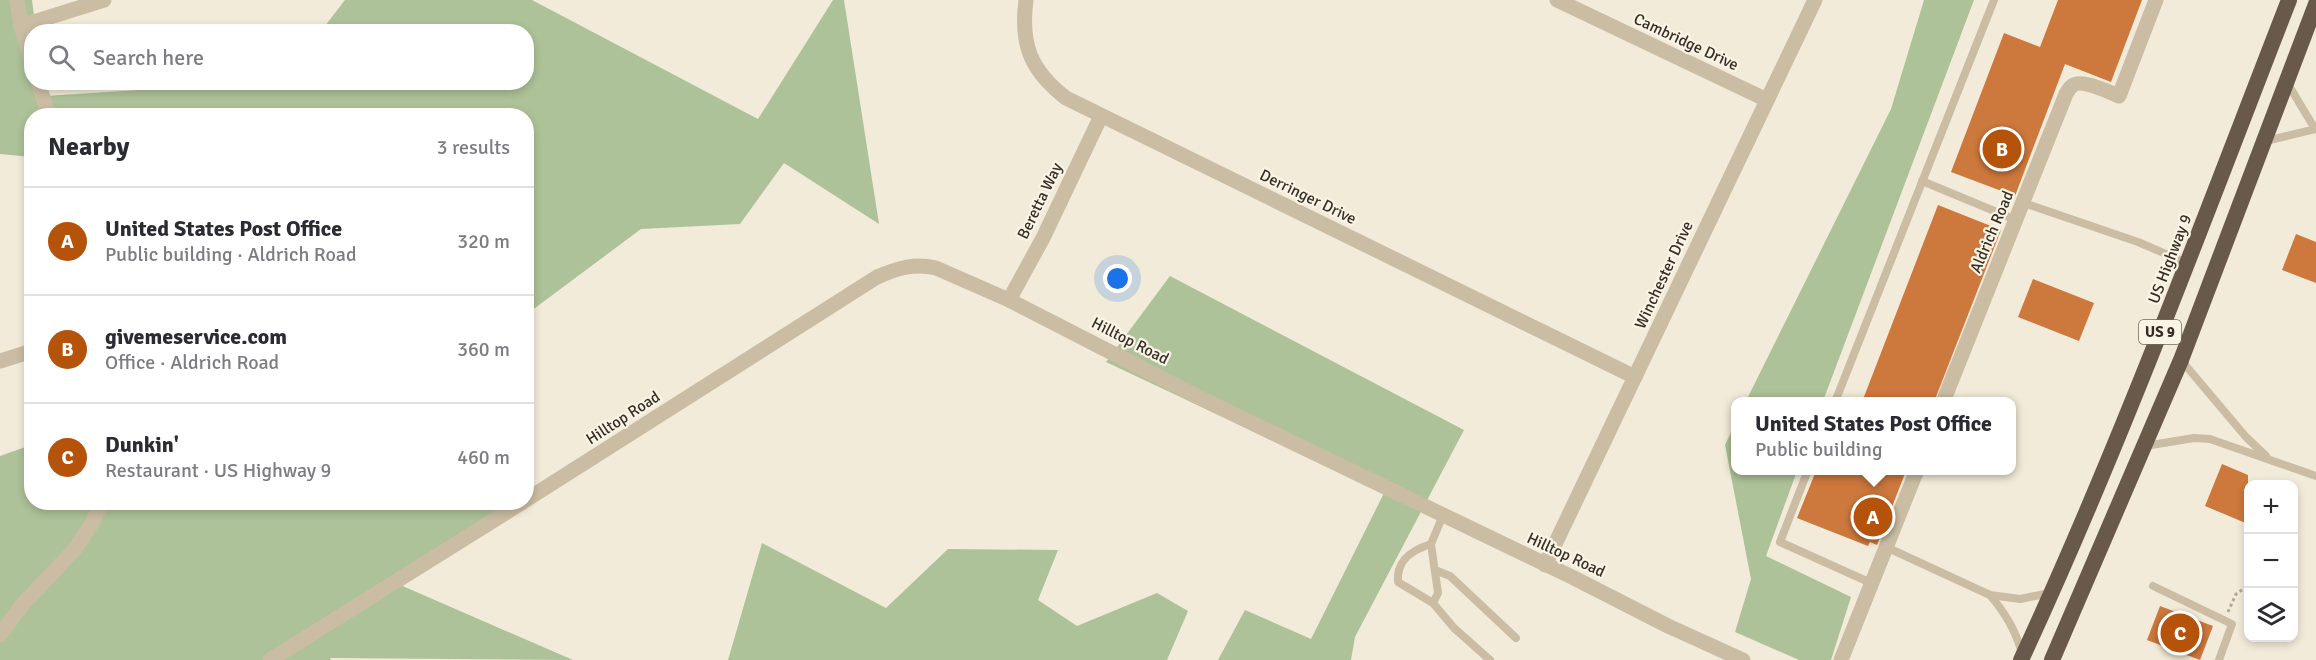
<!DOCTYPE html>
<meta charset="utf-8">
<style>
body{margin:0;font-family:Signika,sans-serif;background:#f2f2f3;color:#2b2b33}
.controls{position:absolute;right:18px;bottom:18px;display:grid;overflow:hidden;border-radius:12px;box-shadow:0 3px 9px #0003}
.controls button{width:54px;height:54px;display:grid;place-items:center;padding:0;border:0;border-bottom:2px solid #e1e1e2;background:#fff;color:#2b2b33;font:30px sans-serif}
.you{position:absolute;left:1118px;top:279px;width:21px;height:21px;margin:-15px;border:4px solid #fff;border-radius:50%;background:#1a73e8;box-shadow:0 0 0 9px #1a73e833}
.badge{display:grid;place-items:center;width:39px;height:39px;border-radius:50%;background:#b45309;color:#fff;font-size:20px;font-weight:700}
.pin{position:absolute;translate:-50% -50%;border:3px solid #fff;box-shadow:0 2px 6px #0006}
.popup{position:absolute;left:1731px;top:397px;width:285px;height:78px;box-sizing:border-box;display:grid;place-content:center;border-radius:12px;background:#fff;filter:drop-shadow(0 2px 4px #0005);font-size:20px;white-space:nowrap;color:#7c7c81}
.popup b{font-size:22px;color:#2b2b33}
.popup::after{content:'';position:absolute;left:50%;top:100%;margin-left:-12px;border:12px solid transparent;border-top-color:#fff}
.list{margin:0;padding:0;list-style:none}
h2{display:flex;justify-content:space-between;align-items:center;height:78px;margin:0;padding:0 24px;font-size:26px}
h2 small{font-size:20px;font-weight:400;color:#7c7c81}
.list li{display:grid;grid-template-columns:39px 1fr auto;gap:18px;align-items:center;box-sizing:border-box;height:108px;padding:0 24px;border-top:2px solid #e1e1e2}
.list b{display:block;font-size:22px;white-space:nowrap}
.list p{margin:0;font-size:20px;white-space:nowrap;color:#7c7c81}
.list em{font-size:20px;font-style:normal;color:#7c7c81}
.icon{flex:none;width:33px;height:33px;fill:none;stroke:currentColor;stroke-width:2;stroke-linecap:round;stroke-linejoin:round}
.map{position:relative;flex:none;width:2316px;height:660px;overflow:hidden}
.search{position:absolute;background:#fff;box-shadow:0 3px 9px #0003;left:24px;top:24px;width:510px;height:66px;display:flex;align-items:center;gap:15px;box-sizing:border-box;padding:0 21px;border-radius:24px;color:#7c7c81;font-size:22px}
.panel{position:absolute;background:#fff;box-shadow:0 3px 9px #0003;left:24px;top:108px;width:510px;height:402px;border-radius:24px}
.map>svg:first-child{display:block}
.green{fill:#adc298}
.building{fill:#cd783c}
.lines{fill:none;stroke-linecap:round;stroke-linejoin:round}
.path{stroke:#b7a78e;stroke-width:3;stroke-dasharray:3 3;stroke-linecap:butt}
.service{stroke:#cbbda4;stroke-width:8}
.minor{stroke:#cbbda4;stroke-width:15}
.trunk{stroke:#68594a;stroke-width:16}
.labels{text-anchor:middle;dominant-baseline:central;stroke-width:4.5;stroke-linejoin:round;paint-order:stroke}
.shield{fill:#faf4e5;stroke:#71695f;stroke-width:1.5}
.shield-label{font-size:15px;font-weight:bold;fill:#362e26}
.street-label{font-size:16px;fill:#362e26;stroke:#faf4e5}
</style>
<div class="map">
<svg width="2316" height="660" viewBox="0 0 2316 660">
<rect width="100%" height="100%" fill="#f3ebd9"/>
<!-- green -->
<g class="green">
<polygon points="0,0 32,0 36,31 32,32 32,82 45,96 154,89 180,82 526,82 526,32 321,31 345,0 532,0 758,119 833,0 844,0 879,224 784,163 740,224 641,229 527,314 526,116 32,116 31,157 0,154"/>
<polygon points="1924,0 1974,0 1823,401 1746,401 1891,109"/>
<polygon points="1170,276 1464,430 1355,637 1351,660 1218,660 1245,610 1311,639 1384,493 1106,362"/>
<polygon points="1735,424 1735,470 1797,471 1766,556 1851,597 1831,660 1799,660 1735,632 1751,579 1725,445"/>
<polygon points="31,445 32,502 489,503 503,517 398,584 573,660 331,658 330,660 0,660 0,456"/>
<polygon points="762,543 886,608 948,549 1058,550 1038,600 1077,626 1157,593 1188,611 1167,660 728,660"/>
</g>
<!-- building -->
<g class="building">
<polygon points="2058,0 2142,0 2111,82 2065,64 2015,196 1951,172 2004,33 2040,47"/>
<polygon points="1938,205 2001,230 1934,402 1862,402"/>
<polygon points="2296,234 2316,242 2316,283 2282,270"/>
<polygon points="2033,279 2094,303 2079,341 2018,317"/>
<polygon points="2222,464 2248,475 2248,524 2205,506"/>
<polygon points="1816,471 1906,471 1877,545 1870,542 1868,546 1797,518"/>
<polygon points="2160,606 2213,626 2200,660 2147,640"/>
</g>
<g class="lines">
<!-- path -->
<polyline class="path" points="2228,612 2236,594 2248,586"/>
<!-- service -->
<g class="service">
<polyline points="2288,84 2315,129"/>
<polyline points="2266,141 2316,129"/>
<polyline points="1922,181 2016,220"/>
<polyline points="2024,203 2138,242 2187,263"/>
<polyline points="2181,360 2246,437 2266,456"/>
<polyline points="1835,402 1994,0"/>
<polyline points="2145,446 2194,438 2210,439 2316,476"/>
<polyline points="1808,470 1780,542 1871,583"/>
<path d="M1431 544 1438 593 1433 603 1398 582C1396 560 1412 550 1431 544L1443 515"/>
<polyline points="1886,547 1990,595 2020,599 2050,593"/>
<polyline points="1435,570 1450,576 1516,638"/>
<polyline points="2153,586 2232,624 2219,660"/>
<path d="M1990 595C2005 613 2015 629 2022 653"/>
<polyline points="1433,603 1454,628 1490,660"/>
</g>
<!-- minor -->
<g class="minor">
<polyline points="17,0 21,26 32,62"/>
<path d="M1026 0C1020 45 1031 71 1066 98L1635 377"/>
<polyline points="1557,0 1767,100"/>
<polyline points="21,26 104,0"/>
<polyline points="38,82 49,116"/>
<polyline points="1009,300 1043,238 1101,116"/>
<polyline points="0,361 32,351"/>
<path d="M1943 402 2066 94C2068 91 2069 88 2072 86 2080 78 2109 92 2119 96L2156 0"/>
<path d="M526 500 877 277C898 268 914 263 936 268L1009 300 1196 396 1572 577 1668 626 1743 660"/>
<polyline points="1545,565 1815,0"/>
<polyline points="0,635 22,605 75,549 92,523 102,502"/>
<polyline points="270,660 523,502"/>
<polyline points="1841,660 1917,470"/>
</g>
<!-- trunk -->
<g class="trunk">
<path d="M2021 660C2121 444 2203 221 2289 0"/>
<polyline points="2052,660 2181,360 2316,4"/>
</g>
</g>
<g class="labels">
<!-- shield labels -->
<rect class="shield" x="2139" y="320" width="42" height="24" rx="4.5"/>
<g class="shield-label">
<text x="2160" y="332">US 9</text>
</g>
<!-- street labels -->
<g class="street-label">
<text transform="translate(1686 42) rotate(25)">Cambridge Drive</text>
<text transform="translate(1308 197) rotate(26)">Derringer Drive</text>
<text transform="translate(1040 201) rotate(-64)">Beretta Way</text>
<text transform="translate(1992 232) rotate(-67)">Aldrich Road</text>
<text transform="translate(2170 259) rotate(-69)">US Highway 9</text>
<text transform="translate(1664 275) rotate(-65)">Winchester Drive</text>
<text transform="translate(1130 341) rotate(27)">Hilltop Road</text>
<text transform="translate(623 418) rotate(-33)">Hilltop Road</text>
<text transform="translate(1566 555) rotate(25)">Hilltop Road</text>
</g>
</g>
</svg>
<div class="controls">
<button>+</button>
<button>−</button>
<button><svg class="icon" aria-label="layers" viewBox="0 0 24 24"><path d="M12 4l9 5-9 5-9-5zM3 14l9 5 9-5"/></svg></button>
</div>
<div class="you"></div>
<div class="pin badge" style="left:1873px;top:517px">A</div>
<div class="popup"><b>United States Post Office</b>Public building</div>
<div class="pin badge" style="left:2002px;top:149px">B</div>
<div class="pin badge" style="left:2180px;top:633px">C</div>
<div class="search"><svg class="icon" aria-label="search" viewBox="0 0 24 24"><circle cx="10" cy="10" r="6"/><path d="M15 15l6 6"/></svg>Search here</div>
<section class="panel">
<h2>Nearby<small>3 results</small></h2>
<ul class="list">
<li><span class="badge">A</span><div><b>United States Post Office</b><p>Public building · Aldrich Road</p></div><em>320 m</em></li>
<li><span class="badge">B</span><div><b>givemeservice.com</b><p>Office · Aldrich Road</p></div><em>360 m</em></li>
<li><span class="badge">C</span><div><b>Dunkin'</b><p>Restaurant · US Highway 9</p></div><em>460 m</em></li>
</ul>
</section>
</div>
